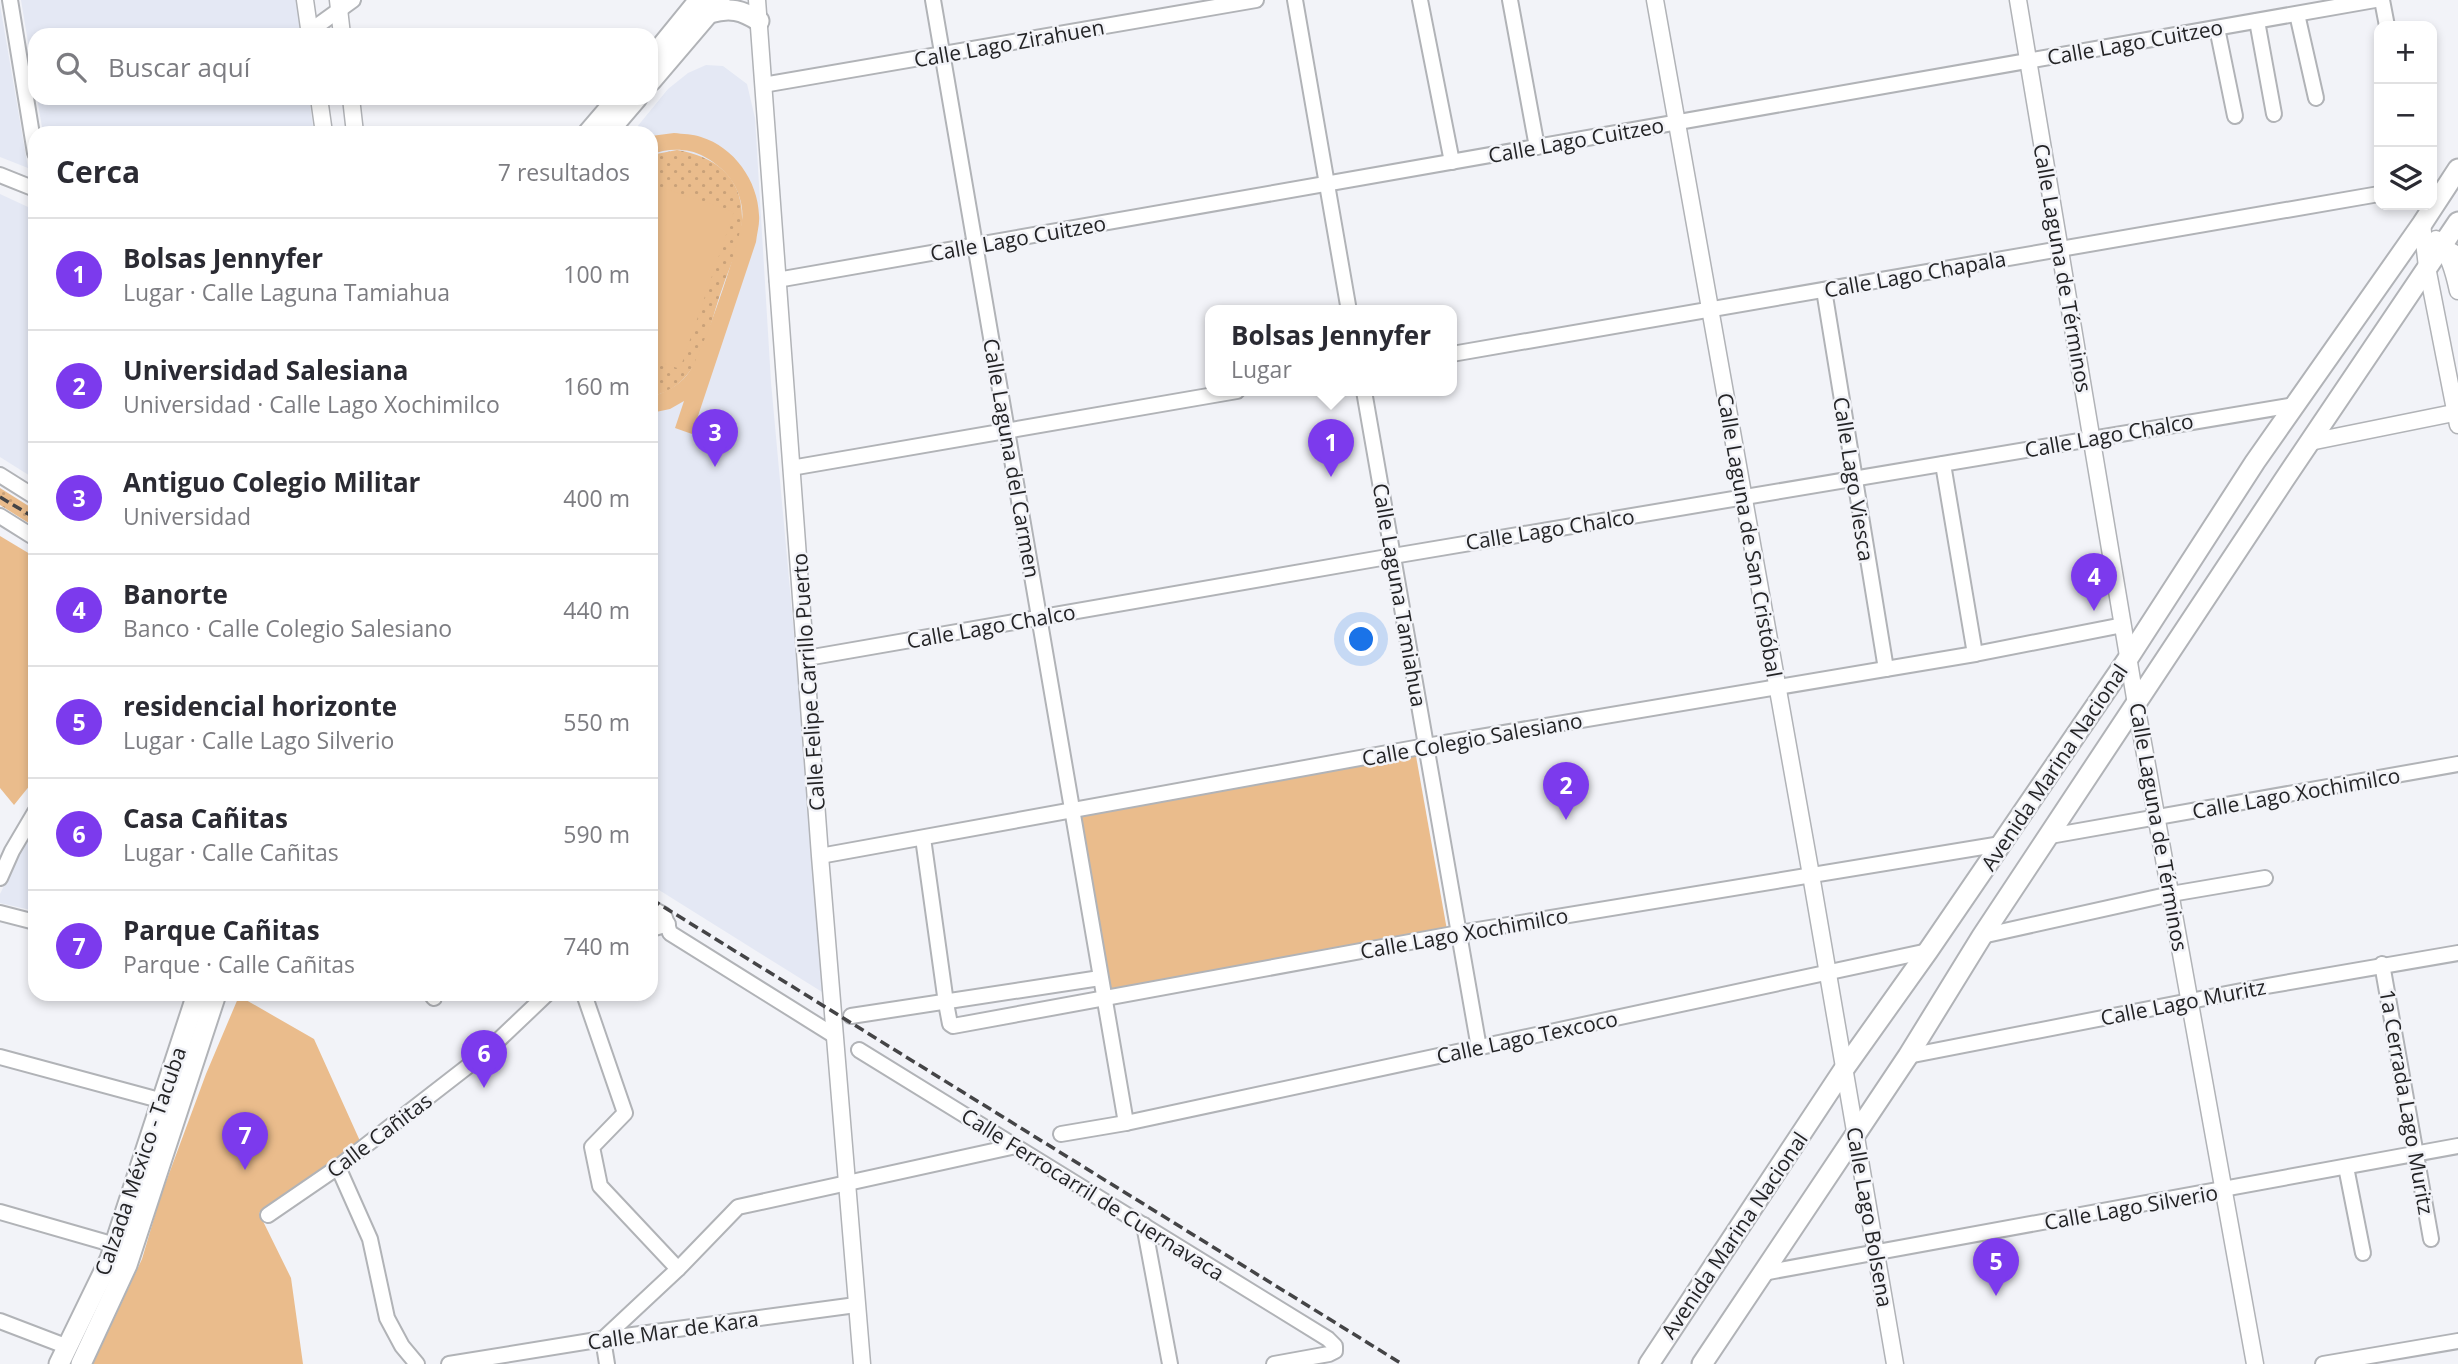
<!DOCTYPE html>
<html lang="es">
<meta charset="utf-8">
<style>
body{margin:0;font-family:"Open Sans",sans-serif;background:#f2f2f3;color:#2b2b33}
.controls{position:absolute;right:21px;top:21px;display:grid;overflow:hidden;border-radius:14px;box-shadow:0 4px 10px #0003}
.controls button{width:63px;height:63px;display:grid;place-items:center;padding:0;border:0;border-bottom:2px solid #e1e1e2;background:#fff;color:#2b2b33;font:35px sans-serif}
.you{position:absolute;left:1362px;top:640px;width:24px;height:24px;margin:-18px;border:5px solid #fff;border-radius:50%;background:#1a73e8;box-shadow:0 0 0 10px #1a73e833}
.badge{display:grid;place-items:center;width:46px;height:46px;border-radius:50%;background:#7c3aed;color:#fff;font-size:23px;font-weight:700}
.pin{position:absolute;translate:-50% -58px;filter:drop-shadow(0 2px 4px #0008)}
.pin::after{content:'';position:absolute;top:37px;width:24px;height:21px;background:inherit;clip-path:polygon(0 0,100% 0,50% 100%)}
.popup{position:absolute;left:1205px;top:305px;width:252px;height:91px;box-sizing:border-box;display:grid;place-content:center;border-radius:14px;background:#fff;filter:drop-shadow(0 2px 5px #0005);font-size:23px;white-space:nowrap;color:#7c7c81}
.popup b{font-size:26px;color:#2b2b33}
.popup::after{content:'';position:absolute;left:50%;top:100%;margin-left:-14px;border:14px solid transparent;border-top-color:#fff}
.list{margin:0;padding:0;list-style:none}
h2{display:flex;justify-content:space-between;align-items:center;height:91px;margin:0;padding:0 28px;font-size:30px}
h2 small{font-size:23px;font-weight:400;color:#7c7c81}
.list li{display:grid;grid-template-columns:46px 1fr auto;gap:21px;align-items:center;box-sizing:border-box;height:112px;padding:0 28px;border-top:2px solid #e1e1e2}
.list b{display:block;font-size:26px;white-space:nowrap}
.list p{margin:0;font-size:23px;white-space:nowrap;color:#7c7c81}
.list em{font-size:23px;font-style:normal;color:#7c7c81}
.icon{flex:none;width:38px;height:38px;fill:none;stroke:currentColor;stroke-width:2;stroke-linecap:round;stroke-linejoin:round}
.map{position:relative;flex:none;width:2458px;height:1364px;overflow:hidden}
.search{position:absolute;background:#fff;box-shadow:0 4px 10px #0003;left:28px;top:28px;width:630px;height:77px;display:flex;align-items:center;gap:18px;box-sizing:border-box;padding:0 24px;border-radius:21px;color:#7c7c81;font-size:26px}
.panel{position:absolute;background:#fff;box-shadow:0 4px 10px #0003;left:28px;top:126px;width:630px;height:875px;border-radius:21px}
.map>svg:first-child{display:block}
.built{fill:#e4e8f4}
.grass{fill:url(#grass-dots)}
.park{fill:#eabc8c}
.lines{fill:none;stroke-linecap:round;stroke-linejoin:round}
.minor-casing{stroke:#b1b3b7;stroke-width:18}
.tertiary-casing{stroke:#b1b3b7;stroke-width:19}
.secondary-casing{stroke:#b1b3b7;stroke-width:23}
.minor{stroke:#fff;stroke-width:14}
.tertiary{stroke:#fff;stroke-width:16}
.secondary{stroke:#fff;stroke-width:19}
.rail{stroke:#444446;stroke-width:3.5;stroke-dasharray:10 5;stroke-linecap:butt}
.labels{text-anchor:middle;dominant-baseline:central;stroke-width:5;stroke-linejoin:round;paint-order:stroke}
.street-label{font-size:21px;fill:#242426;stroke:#f2f3f8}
</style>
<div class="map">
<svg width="2458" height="1364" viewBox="0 0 2458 1364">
<defs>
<pattern id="grass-dots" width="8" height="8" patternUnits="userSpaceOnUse" patternTransform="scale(1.75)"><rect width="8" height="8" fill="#eabc8c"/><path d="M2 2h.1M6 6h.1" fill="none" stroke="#c9a179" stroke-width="1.8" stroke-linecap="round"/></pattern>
</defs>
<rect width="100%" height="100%" fill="#f2f3f8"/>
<!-- built -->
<g class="built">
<polygon points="21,0 296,0 301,35 35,35 35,84"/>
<polygon points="0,5 28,168 0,157"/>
<polygon points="706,65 723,66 747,84 755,118 771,382 827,995 651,885 651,133 632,133 668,89 688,73"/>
<polygon points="37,98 309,98 314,133 43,133"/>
<polygon points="0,194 28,207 35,241 35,479 0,457"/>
<polygon points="35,822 35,911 0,903 0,894"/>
</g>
<!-- grass -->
<g class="grass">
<path d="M677 150C714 156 742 176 742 217 743 241 729 267 722 289 710 322 703 370 671 389 665 393 657 394 651 397V155Z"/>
<polygon points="0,488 35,510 35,527 0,505"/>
</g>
<!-- park -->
<g class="park">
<path d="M674 133C683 134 693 134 701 137 734 147 758 181 759 215 760 223 757 233 756 242L692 434 675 428 684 401 670 409 651 413V397C665 392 677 387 687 375 701 360 740 243 742 220 743 214 742 205 740 199 735 179 720 165 703 156 688 148 666 148 651 155V136Z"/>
<polygon points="651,184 734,212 680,369 651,359"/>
<polygon points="0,536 35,557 35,779 14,805 0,788"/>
<polygon points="1416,756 1447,930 1108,989 1078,815"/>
<polygon points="239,996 314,1039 360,1141 259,1213 291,1278 303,1364 93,1364 142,1259 160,1198 206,1074"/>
</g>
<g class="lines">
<defs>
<g id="minor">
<polyline points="10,0 35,153"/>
<polyline points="933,0 1126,1123"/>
<polyline points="1295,0 1349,311"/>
<polyline points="1420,0 1452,162"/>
<polyline points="1510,0 1537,147"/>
<polyline points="2382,0 2387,26"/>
<polyline points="2297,14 2316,98"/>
<polyline points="2257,21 2274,114"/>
<polyline points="2217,28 2235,116"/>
<polyline points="310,31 353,0"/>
<polyline points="763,85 1256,0"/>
<polyline points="0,175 35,189"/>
<polyline points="2442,245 2458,254"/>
<polyline points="777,280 2375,0"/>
<polyline points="1824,290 1886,669"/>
<polyline points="1452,354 2379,194"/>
<polyline points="1364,391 1479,1048"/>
<polyline points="1943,464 1975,654"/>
<polyline points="791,468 1237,391"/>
<polyline points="0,475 35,497"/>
<polyline points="0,516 35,538"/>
<polyline points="807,658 1393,556 2294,405"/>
<polyline points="2050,836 2458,764"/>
<polyline points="923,838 946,1003 950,1024 953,1026 1459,933 2001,844"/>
<polyline points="820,856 1426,746 1975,654 2123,625"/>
<polyline points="0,878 12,851 35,812"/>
<polyline points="651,908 664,915 670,933 835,1036"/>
<polyline points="0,913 35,922"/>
<polyline points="651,929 668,924"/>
<polyline points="1982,936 2171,894 2265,878"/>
<polyline points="2382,964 2431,1239"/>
<polyline points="431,994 434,998"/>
<polyline points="584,994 625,1113 592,1147 600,1186 678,1269"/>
<polyline points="851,1016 1100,978"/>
<polyline points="859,1050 1328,1339 1335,1346 1335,1351 1329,1354 1274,1364"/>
<polyline points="1908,1056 2267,986 2458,953"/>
<polyline points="0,1057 163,1101"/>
<polyline points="1061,1134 1126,1123 1928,951"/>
<polyline points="338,1167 370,1239 387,1318 402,1346 417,1364"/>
<polyline points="2346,1167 2363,1253"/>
<polyline points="0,1212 115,1245"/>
<polyline points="268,1215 338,1167 485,1053 547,994"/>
<polyline points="1144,1225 1170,1364"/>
<polyline points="1763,1273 2458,1146"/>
<polyline points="0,1321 68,1347"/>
<polyline points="603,1339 678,1269 738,1207 1016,1146"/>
<polyline points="603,1339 607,1364"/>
<polyline points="449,1364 603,1339 856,1305"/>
<polyline points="2323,1364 2458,1341"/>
</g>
<g id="tertiary">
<polyline points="305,0 310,35"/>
<polyline points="338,0 342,35"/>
<polyline points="757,0 820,856 862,1364"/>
<polyline points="1655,0 1811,875 1895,1364"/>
<polyline points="2018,0 2136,704 2255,1364"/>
<polyline points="319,98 324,133"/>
<polyline points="351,98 355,133"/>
<polyline points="2422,224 2427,267 2458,425"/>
<path d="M2436 239C2449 253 2454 273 2458 291"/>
<polyline points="2310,442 2458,412"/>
</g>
<g id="secondary">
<path d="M710 13C730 7 742 10 759 21"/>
<polyline points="651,59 699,0"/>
<polyline points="651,81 720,0"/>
<polyline points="588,133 618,98"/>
<polyline points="607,133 637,98"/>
<polyline points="59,1364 110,1259 197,994"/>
<polyline points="81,1364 127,1265 216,994"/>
<polyline points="1649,1364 1844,1069 1928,951 2129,657 2255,462 2422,224 2458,169"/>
<polyline points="1702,1364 1908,1056 1982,936 2284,480 2458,222"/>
</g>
</defs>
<!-- minor casing -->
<use href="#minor" class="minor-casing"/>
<!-- tertiary casing -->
<use href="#tertiary" class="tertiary-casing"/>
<!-- secondary casing -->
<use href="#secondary" class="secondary-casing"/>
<!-- minor -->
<use href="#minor" class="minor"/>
<!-- tertiary -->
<use href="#tertiary" class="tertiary"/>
<!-- secondary -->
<use href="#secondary" class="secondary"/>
<!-- rail -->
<g class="rail">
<polyline points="0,497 35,518"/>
<polyline points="651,899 1402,1364"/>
</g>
</g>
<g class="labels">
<!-- street labels -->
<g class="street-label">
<text transform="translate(2135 42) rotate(-10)">Calle Lago Cuitzeo</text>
<text transform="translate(1009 43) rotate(-10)">Calle Lago Zirahuen</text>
<text transform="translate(1576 140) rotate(-10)">Calle Lago Cuitzeo</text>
<text transform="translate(1018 238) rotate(-10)">Calle Lago Cuitzeo</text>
<text transform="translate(2063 268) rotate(80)">Calle Laguna de Términos</text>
<text transform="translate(1915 274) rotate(-10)">Calle Lago Chapala</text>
<text transform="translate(2109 435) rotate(-10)">Calle Lago Chalco</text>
<text transform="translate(1012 458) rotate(80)">Calle Laguna del Carmen</text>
<text transform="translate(1854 479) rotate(81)">Calle Lago Viesca</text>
<text transform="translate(1550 529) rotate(-9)">Calle Lago Chalco</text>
<text transform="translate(1750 535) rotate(80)">Calle Laguna de San Cristóbal</text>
<text transform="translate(1400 595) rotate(80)">Calle Laguna Tamiahua</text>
<text transform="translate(991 626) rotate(-10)">Calle Lago Chalco</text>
<text transform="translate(808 682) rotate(-94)">Calle Felipe Carrillo Puerto</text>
<text transform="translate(1472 739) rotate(-10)">Calle Colegio Salesiano</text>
<text transform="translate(2054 767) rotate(-56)">Avenida Marina Nacional</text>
<text transform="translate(2296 793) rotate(-10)">Calle Lago Xochimilco</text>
<text transform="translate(2159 827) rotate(80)">Calle Laguna de Términos</text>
<text transform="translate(1464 933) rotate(-10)">Calle Lago Xochimilco</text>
<text transform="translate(2183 1002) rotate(-11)">Calle Lago Muritz</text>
<text transform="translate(1527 1037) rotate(-12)">Calle Lago Texcoco</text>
<text transform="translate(2407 1102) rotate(80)">1a Cerrada Lago Muritz</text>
<text transform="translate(379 1135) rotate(-37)">Calle Cañitas</text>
<text transform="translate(140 1161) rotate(-71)">Calzada México - Tacuba</text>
<text transform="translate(1093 1194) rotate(32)">Calle Ferrocarril de Cuernavaca</text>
<text transform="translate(2131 1207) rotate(-10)">Calle Lago Silverio</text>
<text transform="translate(1870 1217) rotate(80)">Calle Lago Bolsena</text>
<text transform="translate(1734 1235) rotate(-56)">Avenida Marina Nacional</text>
<text transform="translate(673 1330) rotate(-8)">Calle Mar de Kara</text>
</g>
</g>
</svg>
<div class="controls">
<button>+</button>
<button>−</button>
<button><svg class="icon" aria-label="layers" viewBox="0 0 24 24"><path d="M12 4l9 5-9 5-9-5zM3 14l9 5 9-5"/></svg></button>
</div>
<div class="you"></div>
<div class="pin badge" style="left:1331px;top:477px">1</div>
<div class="popup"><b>Bolsas Jennyfer</b>Lugar</div>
<div class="pin badge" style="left:1566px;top:820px">2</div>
<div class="pin badge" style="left:715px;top:467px">3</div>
<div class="pin badge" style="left:2094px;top:611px">4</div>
<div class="pin badge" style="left:1996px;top:1296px">5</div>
<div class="pin badge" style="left:484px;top:1088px">6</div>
<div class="pin badge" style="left:245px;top:1170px">7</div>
<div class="search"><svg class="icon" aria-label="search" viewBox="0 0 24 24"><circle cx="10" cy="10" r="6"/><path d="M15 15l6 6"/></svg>Buscar aquí</div>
<section class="panel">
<h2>Cerca<small>7 resultados</small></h2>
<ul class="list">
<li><span class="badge">1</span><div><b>Bolsas Jennyfer</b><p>Lugar · Calle Laguna Tamiahua</p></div><em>100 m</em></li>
<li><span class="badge">2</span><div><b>Universidad Salesiana</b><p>Universidad · Calle Lago Xochimilco</p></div><em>160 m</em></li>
<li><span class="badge">3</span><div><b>Antiguo Colegio Militar</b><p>Universidad</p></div><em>400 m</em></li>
<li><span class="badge">4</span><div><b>Banorte</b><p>Banco · Calle Colegio Salesiano</p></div><em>440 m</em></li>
<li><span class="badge">5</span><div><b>residencial horizonte</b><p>Lugar · Calle Lago Silverio</p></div><em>550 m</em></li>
<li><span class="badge">6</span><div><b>Casa Cañitas</b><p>Lugar · Calle Cañitas</p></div><em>590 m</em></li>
<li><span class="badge">7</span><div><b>Parque Cañitas</b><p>Parque · Calle Cañitas</p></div><em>740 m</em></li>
</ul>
</section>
</div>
